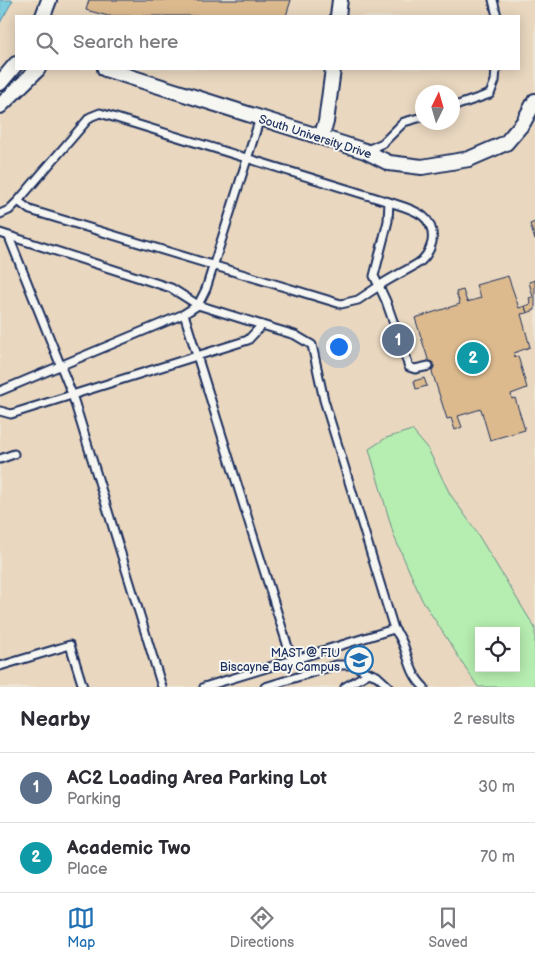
<!DOCTYPE html>
<style>
body{margin:0;font-family:"Balsamiq Sans",sans-serif;background:#f2f2f3;color:#2b2b33}
.controls{position:absolute;right:15px;bottom:15px;display:grid;overflow:hidden;border-radius:0px;box-shadow:0 2px 12px #0003}
.controls button{width:45px;height:45px;display:grid;place-items:center;padding:0;border:0;border-bottom:1px solid #e1e1e2;background:#fff;color:#2b2b33;font:25px sans-serif}
.compass{position:absolute;left:415px;top:85px;width:45px;height:45px;border-radius:50%;background:#fff;box-shadow:0 2px 12px #0003;rotate:5deg}
.you{position:absolute;left:338px;top:346px;width:18px;height:18px;margin:-12px;border:4px solid #fff;border-radius:50%;background:#1a73e8;box-shadow:0 0 0 8px #1a73e833}
.badge{display:grid;place-items:center;width:32px;height:32px;border-radius:50%;background:#1f6fb2;color:#fff;font-size:16px;font-weight:700}
.pin{position:absolute;translate:-50% -50%;border:2px solid #fff;box-shadow:0 1px 5px #0006}
.list{margin:0;padding:0;list-style:none}
h2{display:flex;justify-content:space-between;align-items:center;height:65px;margin:0;padding:0 20px;font-size:21px}
h2 small{font-size:16px;font-weight:400;color:#7c7c81}
.list li{display:grid;grid-template-columns:32px 1fr auto;gap:15px;align-items:center;box-sizing:border-box;height:70px;padding:0 20px;border-top:1px solid #e1e1e2}
.list b{display:block;font-size:19px;white-space:nowrap}
.list p{margin:0;font-size:16px;white-space:nowrap;color:#7c7c81}
.list em{font-size:16px;font-style:normal;color:#7c7c81}
.icon{flex:none;width:28px;height:28px;fill:none;stroke:currentColor;stroke-width:2;stroke-linecap:round;stroke-linejoin:round}
.map{position:relative;flex:none;width:535px;height:687px;overflow:hidden}
.search{position:absolute;background:#fff;box-shadow:0 2px 12px #0003;left:15px;right:15px;top:15px;height:55px;display:flex;align-items:center;gap:12px;box-sizing:border-box;padding:0 18px;border-radius:0px;color:#7c7c81;font-size:19px}
.sheet{height:205px;background:#fff}
nav{display:flex;justify-content:space-around;align-items:center;box-sizing:border-box;height:70px;border-top:1px solid #e1e1e2;background:#fff;font-size:14px;color:#7c7c81}
nav a{display:grid;justify-items:center;gap:2px}
nav .on{color:#1f6fb2}
.map>svg:first-child{display:block}
.built{fill:#e9d7bf;fill-rule:evenodd}
.green{fill:#b6edb0;stroke:#688e87;fill-rule:evenodd}
.water{fill:#7eccdc;stroke:#568daa}
.building{fill:#dcba8e;stroke:#1b2f5e}
.lines{fill:none;stroke-linecap:round;stroke-linejoin:round}
.lane-casing{stroke:#1b2f5e;stroke-width:11}
.street-casing{stroke:#1b2f5e;stroke-width:18}
.lane{stroke:#f6f6f2;stroke-width:7}
.street{stroke:#f6f6f2;stroke-width:14}
.labels{text-anchor:middle;dominant-baseline:central;stroke-width:4;stroke-linejoin:round;paint-order:stroke}
.street-label{font-size:12px;fill:#1b2f5e;stroke:#f6f6f2}
.poi-label{font-size:12px;fill:#1b2f5e;stroke:#f6f6f2;text-anchor:end}
</style>
<div class="map">
<svg width="535" height="687" viewBox="0 0 535 687">
<rect width="100%" height="100%" fill="#eee4d4"/>
<filter id="ink" filterUnits="userSpaceOnUse"><feTurbulence type="fractalNoise" baseFrequency=".02" numOctaves="2"/><feDisplacementMap in="SourceGraphic" scale="10" xChannelSelector="R" yChannelSelector="G"/><feConvolveMatrix kernelMatrix="1 2 1 2 8 2 1 2 1" color-interpolation-filters="sRGB"/></filter>
<g filter="url(#ink)">
<!-- built -->
<path class="built" d="M0 0H535V687H0ZM16 16H519V69H16ZM422 92H452V122H422ZM479 631H516V668H479Z"/>
<!-- green -->
<path class="green" d="M412 430 428 449 450 494 472 525 535 628V687H478L422 600 394 536 369 449 386 438ZM479 631H516V668H479Z"/>
<!-- water -->
<polygon class="water" points="0,0 13,0 0,23"/>
<!-- building -->
<g class="building">
<polygon points="89,0 291,0 286,16 108,16 86,10"/>
<polygon points="535,222 535,240 530,224"/>
<polygon points="508,276 519,308 525,306 527,313 521,314 530,347 514,353 515,357 518,356 527,388 511,394 512,399 515,398 525,430 490,440 481,409 458,416 462,427 455,430 451,418 447,419 415,318 460,304 456,292 463,290 467,302 481,298 476,285"/>
<polygon points="535,280 535,310 527,313 525,306 531,304 529,298 533,297 529,282"/>
<polygon points="424,378 427,386 416,389 414,381"/>
</g>
<g class="lines">
<defs>
<g id="lane">
<polyline points="493,0 497,16"/>
<polyline points="452,107 490,94 495,81 496,69"/>
<polyline points="367,150 383,143 404,122 422,117"/>
<path d="M389 202C411 209 436 214 432 242 430 251 424 260 417 264 404 272 392 277 379 286L386 301 409 367 415 369 429 366"/>
<polyline points="0,214 9,210 18,201 90,117 100,113 389,202 388,221 374,276 379,286 358,300 341,304 30,210 18,201"/>
<polyline points="0,233 171,288 198,305 206,289 260,118"/>
<polyline points="9,237 72,394 162,687"/>
<polyline points="184,314 292,660"/>
<polyline points="0,391 184,314 198,305 262,325"/>
<polyline points="0,411 11,414 248,340 262,325 295,335 312,345 324,400 394,629 204,687"/>
<polyline points="0,459 14,454"/>
<path d="M394 629C409 645 406 671 424 687"/>
<polyline points="0,666 70,645 83,687"/>
<polyline points="369,673 377,676 389,687"/>
<polyline points="265,687 336,665 353,665 369,673 345,687"/>
</g>
<g id="street">
<polyline points="43,16 49,0"/>
<polyline points="338,16 340,0"/>
<polyline points="105,69 365,151 389,163 422,167 469,159 506,143 523,123 535,101"/>
<polyline points="0,83 16,64"/>
<polyline points="0,106 38,69"/>
<polyline points="321,137 326,122 333,69"/>
</g>
</defs>
<!-- lane casing -->
<use href="#lane" class="lane-casing"/>
<!-- street casing -->
<use href="#street" class="street-casing"/>
<!-- lane -->
<use href="#lane" class="lane"/>
<!-- street -->
<use href="#street" class="street"/>
</g>
</g>
<!-- icons -->
<defs>
<symbol id="school-ring" viewBox="-11 -11 22 22"><circle r="9.5" fill="#f6f6f2" stroke="#1f6fb2" stroke-width="1.5"/><path d="M0-5L7-2L0 1L-7-2ZM-4 1L0 2.5L4 1V4Q0 6-4 4Z" fill="#1f6fb2"/></symbol>
</defs>
<g fill-rule="evenodd">
<use href="#school-ring" x="343" y="644" width="32" height="32"/>
</g>
<g class="labels">
<!-- street labels -->
<g class="street-label">
<text transform="translate(315 137) rotate(18)">South University Drive</text>
</g>
<!-- poi labels -->
<g class="poi-label">
<text x="340" y="653">MAST @ FIU<tspan x="340" dy="14">Biscayne Bay Campus</tspan></text>
</g>
</g>
</svg>
<div class="controls">
<button><svg class="icon" aria-label="locate" viewBox="0 0 24 24"><circle cx="12" cy="12" r="6"/><path d="M12 2v4M12 18v4M2 12h4M18 12h4"/></svg></button>
</div>
<svg class="compass" viewBox="-18 -18 36 36"><path d="M0-13l5 13h-10z" fill="#e53935"/><path d="M0 13l5-13h-10z" fill="#7c7c81"/></svg>
<div class="you"></div>
<div class="pin badge" style="left:398px;top:340px;background:#5c6f8a">1</div>
<div class="pin badge" style="left:473px;top:358px;background:#0f9aa8">2</div>
<div class="search"><svg class="icon" aria-label="search" viewBox="0 0 24 24"><circle cx="10" cy="10" r="6"/><path d="M15 15l6 6"/></svg>Search here</div>
</div>
<section class="sheet">
<h2>Nearby<small>2 results</small></h2>
<ul class="list">
<li><span class="badge" style="background:#5c6f8a">1</span><div><b>AC2 Loading Area Parking Lot</b><p>Parking</p></div><em>30 m</em></li>
<li><span class="badge" style="background:#0f9aa8">2</span><div><b>Academic Two</b><p>Place</p></div><em>70 m</em></li>
</ul>
</section>
<nav>
<a class="on"><svg class="icon" aria-label="map" viewBox="0 0 24 24"><path d="M3 6l6-2 6 2 6-2v14l-6 2-6-2-6 2zM9 4v14M15 6v14"/></svg>Map</a>
<a><svg class="icon" aria-label="directions" viewBox="0 0 24 24"><path d="M12 3l9 9-9 9-9-9zM9 14v-3h6M13 9l2 2-2 2"/></svg>Directions</a>
<a><svg class="icon" aria-label="saved" viewBox="0 0 24 24"><path d="M7 4h10v16l-5-4-5 4z"/></svg>Saved</a>
</nav>
